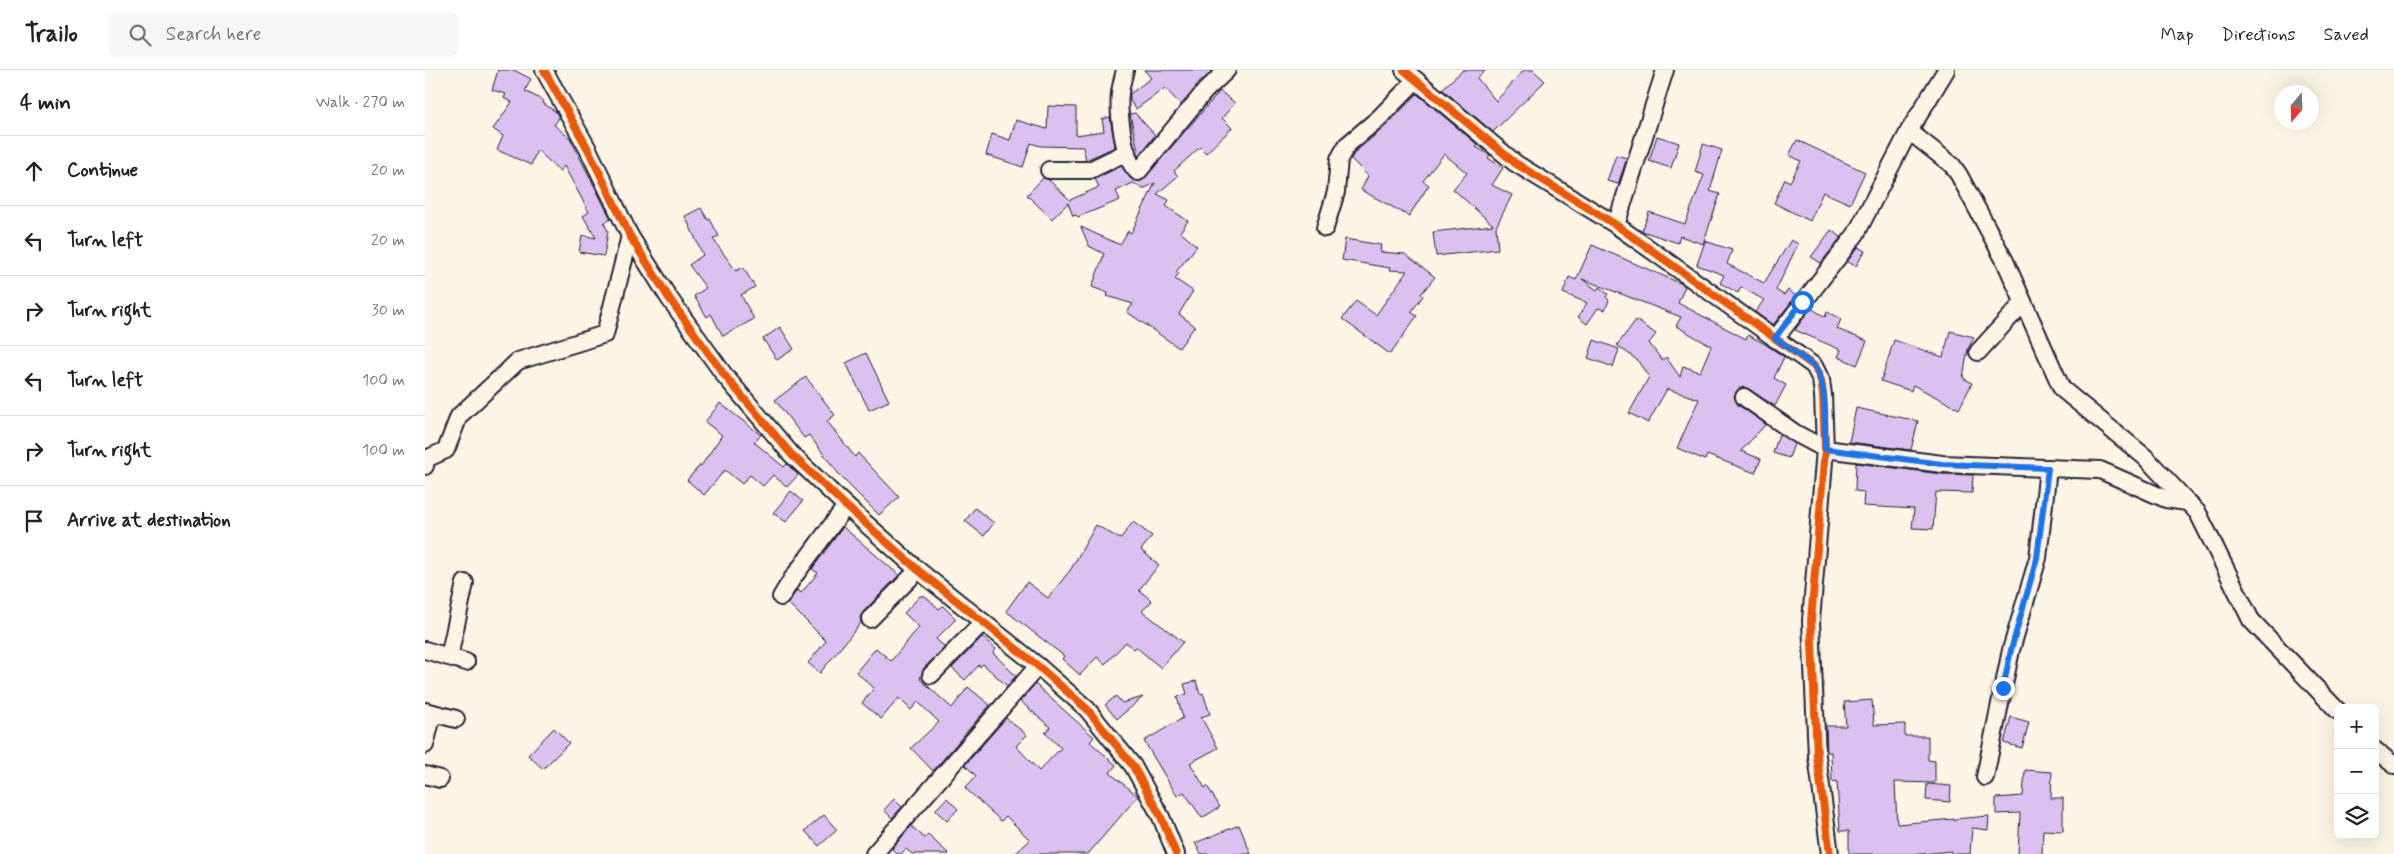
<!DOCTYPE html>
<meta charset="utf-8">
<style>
body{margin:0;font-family:Mynerve,sans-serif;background:#f6f6f6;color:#222}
.controls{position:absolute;right:15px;bottom:15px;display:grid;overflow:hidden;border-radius:8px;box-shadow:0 5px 20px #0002}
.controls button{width:45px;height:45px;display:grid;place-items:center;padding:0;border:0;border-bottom:1px solid #e0e0e0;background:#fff;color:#222;font:25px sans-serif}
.compass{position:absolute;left:1849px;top:15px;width:45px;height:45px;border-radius:50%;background:#fff;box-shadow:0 5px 20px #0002;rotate:199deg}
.stop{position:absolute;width:15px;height:15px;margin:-11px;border:4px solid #1a73e8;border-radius:50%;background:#fff}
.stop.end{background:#1a73e8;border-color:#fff;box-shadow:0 1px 5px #0008}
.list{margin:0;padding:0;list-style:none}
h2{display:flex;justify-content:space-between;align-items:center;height:65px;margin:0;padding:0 20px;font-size:21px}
h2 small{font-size:16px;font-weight:400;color:#767676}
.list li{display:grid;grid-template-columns:32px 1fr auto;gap:15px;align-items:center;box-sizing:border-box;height:70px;padding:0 20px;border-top:1px solid #e0e0e0}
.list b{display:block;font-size:19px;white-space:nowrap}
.list em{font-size:16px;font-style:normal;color:#767676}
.icon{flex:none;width:28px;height:28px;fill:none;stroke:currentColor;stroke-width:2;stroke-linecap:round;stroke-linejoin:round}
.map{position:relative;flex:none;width:1969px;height:784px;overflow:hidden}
header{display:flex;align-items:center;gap:30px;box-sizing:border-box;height:70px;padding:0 25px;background:#fff;border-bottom:1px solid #e0e0e0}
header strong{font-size:24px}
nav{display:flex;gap:28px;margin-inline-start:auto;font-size:18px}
.search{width:350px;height:45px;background:#f6f6f6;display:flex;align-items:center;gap:12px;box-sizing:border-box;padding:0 18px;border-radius:8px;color:#767676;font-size:19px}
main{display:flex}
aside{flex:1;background:#fff}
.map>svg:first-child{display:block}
.building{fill:#dcc0ef;stroke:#22223b}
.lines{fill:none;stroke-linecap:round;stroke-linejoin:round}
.minor-casing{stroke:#22223b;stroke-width:20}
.minor{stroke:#fcf5e5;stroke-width:16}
.cycleway-casing{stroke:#fcf5e5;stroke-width:11}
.cycleway{stroke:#e8590c;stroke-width:8}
.route{stroke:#1a73e8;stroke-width:6}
</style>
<header>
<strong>Trailo</strong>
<div class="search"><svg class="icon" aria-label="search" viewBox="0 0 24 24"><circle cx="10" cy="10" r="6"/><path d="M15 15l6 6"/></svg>Search here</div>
<nav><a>Map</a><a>Directions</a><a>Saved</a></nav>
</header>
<main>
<aside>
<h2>4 min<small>Walk · 270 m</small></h2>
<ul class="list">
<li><svg class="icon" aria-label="ahead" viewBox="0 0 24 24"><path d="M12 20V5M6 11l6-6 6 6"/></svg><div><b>Continue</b></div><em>20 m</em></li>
<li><svg class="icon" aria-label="left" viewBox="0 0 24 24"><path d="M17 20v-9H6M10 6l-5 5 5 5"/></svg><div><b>Turn left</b></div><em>20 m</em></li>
<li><svg class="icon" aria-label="right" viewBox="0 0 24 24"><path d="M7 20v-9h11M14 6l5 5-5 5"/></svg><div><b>Turn right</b></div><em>30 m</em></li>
<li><svg class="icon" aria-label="left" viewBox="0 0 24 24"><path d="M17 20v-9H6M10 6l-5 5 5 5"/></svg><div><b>Turn left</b></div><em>100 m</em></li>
<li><svg class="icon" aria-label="right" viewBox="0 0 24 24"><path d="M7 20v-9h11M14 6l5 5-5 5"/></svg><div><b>Turn right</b></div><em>100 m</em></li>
<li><svg class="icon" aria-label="arrive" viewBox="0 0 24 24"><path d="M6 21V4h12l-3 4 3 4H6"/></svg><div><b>Arrive at destination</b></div></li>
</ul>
</aside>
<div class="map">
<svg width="1969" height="784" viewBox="0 0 1969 784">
<rect width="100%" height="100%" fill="#fcf5e5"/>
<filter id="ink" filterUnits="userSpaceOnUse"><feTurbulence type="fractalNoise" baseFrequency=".02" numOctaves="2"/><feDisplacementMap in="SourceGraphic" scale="10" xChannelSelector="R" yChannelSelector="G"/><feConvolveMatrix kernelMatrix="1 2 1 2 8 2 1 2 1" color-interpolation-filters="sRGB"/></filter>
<g filter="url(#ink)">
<!-- building -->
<g class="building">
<polygon points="73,0 89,0 106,9 100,21 119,31 118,33 131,42 134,48 129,55 145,68 186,149 179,153 183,161 179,186 154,182 157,165 171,168 158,146 164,142 139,96 135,101 112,80 106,95 72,80 78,66 68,59 87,32 79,28 81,24 67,20"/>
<polygon points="719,0 788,0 756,35 740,18 711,39 705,31 705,24 726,8"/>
<polygon points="1038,0 1061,0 1052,8 1071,31 1099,0 1108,0 1120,11 1068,62 1017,19"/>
<polygon points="795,21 810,33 797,48 807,58 781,83 775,77 749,101 753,106 732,124 744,130 741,136 763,151 755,162 772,176 751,202 754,203 750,209 768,221 754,244 770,256 754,278 702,242 708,234 682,226 683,223 667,217 679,184 664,176 656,157 693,174 696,173 703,161 706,163 730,113 718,119 708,113 691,121 695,130 653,147 651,145 648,146 643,133 627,149 602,125 618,108 624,110 645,130 674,117 670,109 696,96 706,109 717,111"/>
<polygon points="992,24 1053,75 1051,77 1065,85 1063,88 1078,98 1067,115 1087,125 1071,157 1073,179 1011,186 1008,162 1068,155 1028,119 1042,103 1019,84 998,111 1004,115 984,146 936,120 943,106 926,89 930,82 961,56"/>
<polygon points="623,36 651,37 651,65 679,61 677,49 685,47 690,77 661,90 658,77 615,76 606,73 598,97 561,85 567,64 585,70 591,50 622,59"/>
<polygon points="710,43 730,65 714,86 705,44"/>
<polygon points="1232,66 1254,73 1246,98 1224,91"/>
<polygon points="1372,70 1440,102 1425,134 1398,122 1385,151 1349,133 1360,109 1365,112 1376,91 1364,85"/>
<polygon points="1278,74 1297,80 1285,121 1295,124 1278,174 1255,166 1253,173 1217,161 1224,142 1260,154 1279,105 1270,102"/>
<polygon points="1191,85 1202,88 1193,114 1182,111"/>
<polygon points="276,138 283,150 285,149 294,166 288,169 311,201 318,197 330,217 316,225 329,249 298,266 286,244 282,247 269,226 281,218 264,195 278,185 260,146"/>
<polygon points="1406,160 1416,167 1396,193 1386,187"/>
<polygon points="920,169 956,175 955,182 980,184 1010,207 996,224 998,226 986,242 992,246 965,284 917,249 931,231 951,245 982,201 964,200 965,198 917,190"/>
<polygon points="1366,170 1373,174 1351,220 1359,225 1363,220 1371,226 1348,255 1330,242 1339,230 1316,217 1313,223 1295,213 1299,205 1272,195 1280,171 1307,180 1302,194 1339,213"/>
<polygon points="1167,175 1257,214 1260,216 1253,233 1321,269 1323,265 1340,274 1359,287 1349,308 1361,315 1350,336 1320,317 1314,318 1309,326 1313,335 1341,354 1316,381 1336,389 1330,403 1282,385 1280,390 1252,378 1274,329 1242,319 1223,353 1204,343 1224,307 1212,290 1192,275 1211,250 1231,264 1224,273 1237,290 1241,287 1255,307 1258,296 1275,302 1286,276 1251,256 1256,247 1157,209 1172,220 1174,217 1183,224 1181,227 1184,230 1180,240 1173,238 1162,254 1153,247 1162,233 1138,223 1144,207 1151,210"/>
<polygon points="1433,177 1440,181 1431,196 1422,192"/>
<polygon points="1386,238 1400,247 1402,242 1416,249 1412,259 1442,271 1432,295 1413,287 1416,280 1370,260"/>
<polygon points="355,257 369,279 352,290 338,269"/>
<polygon points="1525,261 1549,267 1543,279 1538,308 1547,313 1534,339 1488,315 1486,321 1456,311 1469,270 1518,287"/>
<polygon points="1169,270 1194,279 1188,297 1163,288"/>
<polygon points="441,283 464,331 444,340 421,293"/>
<polygon points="381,307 410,345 402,351 430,387 433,383 474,427 454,445 416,407 384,365 379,368 350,330"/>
<polygon points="295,333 336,365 329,372 359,397 362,394 373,405 362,417 348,405 338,416 325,405 317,414 300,400 279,425 262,410 275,395 276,396 297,365 280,352"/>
<polygon points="1431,338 1493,351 1486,380 1424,372"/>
<polygon points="1354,364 1369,374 1364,388 1348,383"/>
<polygon points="1431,393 1516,404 1548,405 1547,423 1511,422 1508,459 1487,458 1489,439 1438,436 1439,422 1430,421"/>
<polygon points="366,421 378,431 361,452 348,443"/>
<polygon points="550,438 569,453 559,466 540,451"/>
<polygon points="708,452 727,466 716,480 734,495 714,520 727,531 717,541 758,572 736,598 711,577 709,579 701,572 680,594 672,587 655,605 637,589 639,586 581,541 602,512 623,528 646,499 671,455 695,469"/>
<polygon points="418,457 474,505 438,542 435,547 436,553 395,603 383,593 401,571 363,533 372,520 376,523 393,503 387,499"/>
<polygon points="495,526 500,526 514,539 518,536 531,549 511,569 520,577 499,598 495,609 527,638 543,617 565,635 508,701 486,678 514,652 493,632 486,640 474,628 456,649 437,633 449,618 431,602 451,578 466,591 494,557 479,543"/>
<polygon points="557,567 571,579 568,583 591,606 582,616 558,594 555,597 554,595 540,610 527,598"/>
<polygon points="771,611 775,624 778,623 785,644 776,647 793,678 765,693 780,718 782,716 795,737 777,748 759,722 752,726 719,671 758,648 752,627 762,624 759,614"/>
<polygon points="610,614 669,667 665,672 691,695 685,703 713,726 663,784 590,784 605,770 581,746 576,751 540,718 551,706 540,695 581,648 602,665 591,676 614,701 636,678 620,663 625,657 595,631"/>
<polygon points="691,626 697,633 718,627 692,649 680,635"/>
<polygon points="1447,630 1449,655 1480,654 1480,666 1503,666 1503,690 1510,691 1510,713 1470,712 1472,754 1564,746 1563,760 1547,758 1545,784 1526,784 1526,781 1498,784 1424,784 1424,761 1415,761 1412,711 1407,712 1406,682 1402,682 1401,656 1421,656 1419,632"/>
<polygon points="1586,647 1604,652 1597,678 1579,673"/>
<polygon points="129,658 144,673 118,699 103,685"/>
<polygon points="1600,700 1627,702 1626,728 1638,728 1638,761 1618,760 1617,784 1593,784 1595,743 1571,744 1571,728 1598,726"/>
<polygon points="1502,714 1526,716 1525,732 1501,730"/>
<polygon points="522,728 533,739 522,751 510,740"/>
<polygon points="469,729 477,737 467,748 459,740"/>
<polygon points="399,745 412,760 394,776 380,761"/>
<polygon points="814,755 826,784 776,784 770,773"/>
<polygon points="486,756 500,768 503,765 524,784 487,784 481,779 476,784 472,784 467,779"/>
</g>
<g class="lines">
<defs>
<g id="minor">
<polyline points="119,0 163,79 205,166 244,228 300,306 366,384 421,436 493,500 613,596 662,639 708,696 736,747 751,784"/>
<path d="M700 0C698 8 696 15 695 23 693 40 698 92 713 102L780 21 802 0"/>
<polyline points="979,0 1090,93 1191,155 1389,296 1396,310 1398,325 1400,379 1386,551 1392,686 1405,784"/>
<polyline points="1484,61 1527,95 1534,105 1580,191 1637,319 1720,387 1773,443 1826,550 1913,641"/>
<polyline points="624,100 665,100 702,82"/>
<polyline points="1191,155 1240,0"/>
<polyline points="900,158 911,122 914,89 922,75 954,48 991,10"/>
<polyline points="1350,269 1431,164 1484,61 1521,0"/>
<polyline points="1553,282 1598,233"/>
<polyline points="1319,327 1370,363 1400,379 1517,394 1675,400 1741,429 1762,432"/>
<polyline points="0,396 1,389 21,380 34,346 93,291 180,264 205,166"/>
<polyline points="356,527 367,509 421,436"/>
<polyline points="445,549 493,500"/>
<polyline points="0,580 41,592"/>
<polyline points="24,587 40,513"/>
<polyline points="506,605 558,552"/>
<polyline points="0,641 31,649"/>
<polyline points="0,675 8,643"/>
<polyline points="1950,680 1969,695"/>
<polyline points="0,705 15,709"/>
<polyline points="1560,707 1586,580 1613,488 1623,398"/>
<polyline points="449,784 613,596"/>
</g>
</defs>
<!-- minor casing -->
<use href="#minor" class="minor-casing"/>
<!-- minor -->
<use href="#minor" class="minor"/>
<defs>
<g id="cycleway">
<polyline points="119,0 163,79 205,166 244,228 300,306 366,384 421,436 493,500 613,596 662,639 708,696 736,747 751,784"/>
<polyline points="979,0 1090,93 1191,155 1389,296 1396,310 1398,325 1400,379 1386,551 1392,686 1405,784"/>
</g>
</defs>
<!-- cycleway casing -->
<use href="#cycleway" class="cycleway-casing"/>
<!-- cycleway -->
<use href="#cycleway" class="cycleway"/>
</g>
</g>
<g class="lines" filter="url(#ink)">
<!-- route -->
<path class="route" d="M1377 232 1350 268 1389 296C1404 318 1399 354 1400 379L1517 394 1623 398 1612 488 1586 580 1578 618"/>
</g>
</svg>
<div class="controls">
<button>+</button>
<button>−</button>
<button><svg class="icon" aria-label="layers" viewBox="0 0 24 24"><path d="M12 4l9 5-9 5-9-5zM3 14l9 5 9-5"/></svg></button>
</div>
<svg class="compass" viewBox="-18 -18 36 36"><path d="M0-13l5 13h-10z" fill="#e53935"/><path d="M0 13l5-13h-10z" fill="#767676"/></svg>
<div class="stop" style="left:1377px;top:232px"></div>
<div class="stop end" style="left:1578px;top:618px"></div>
</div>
</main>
